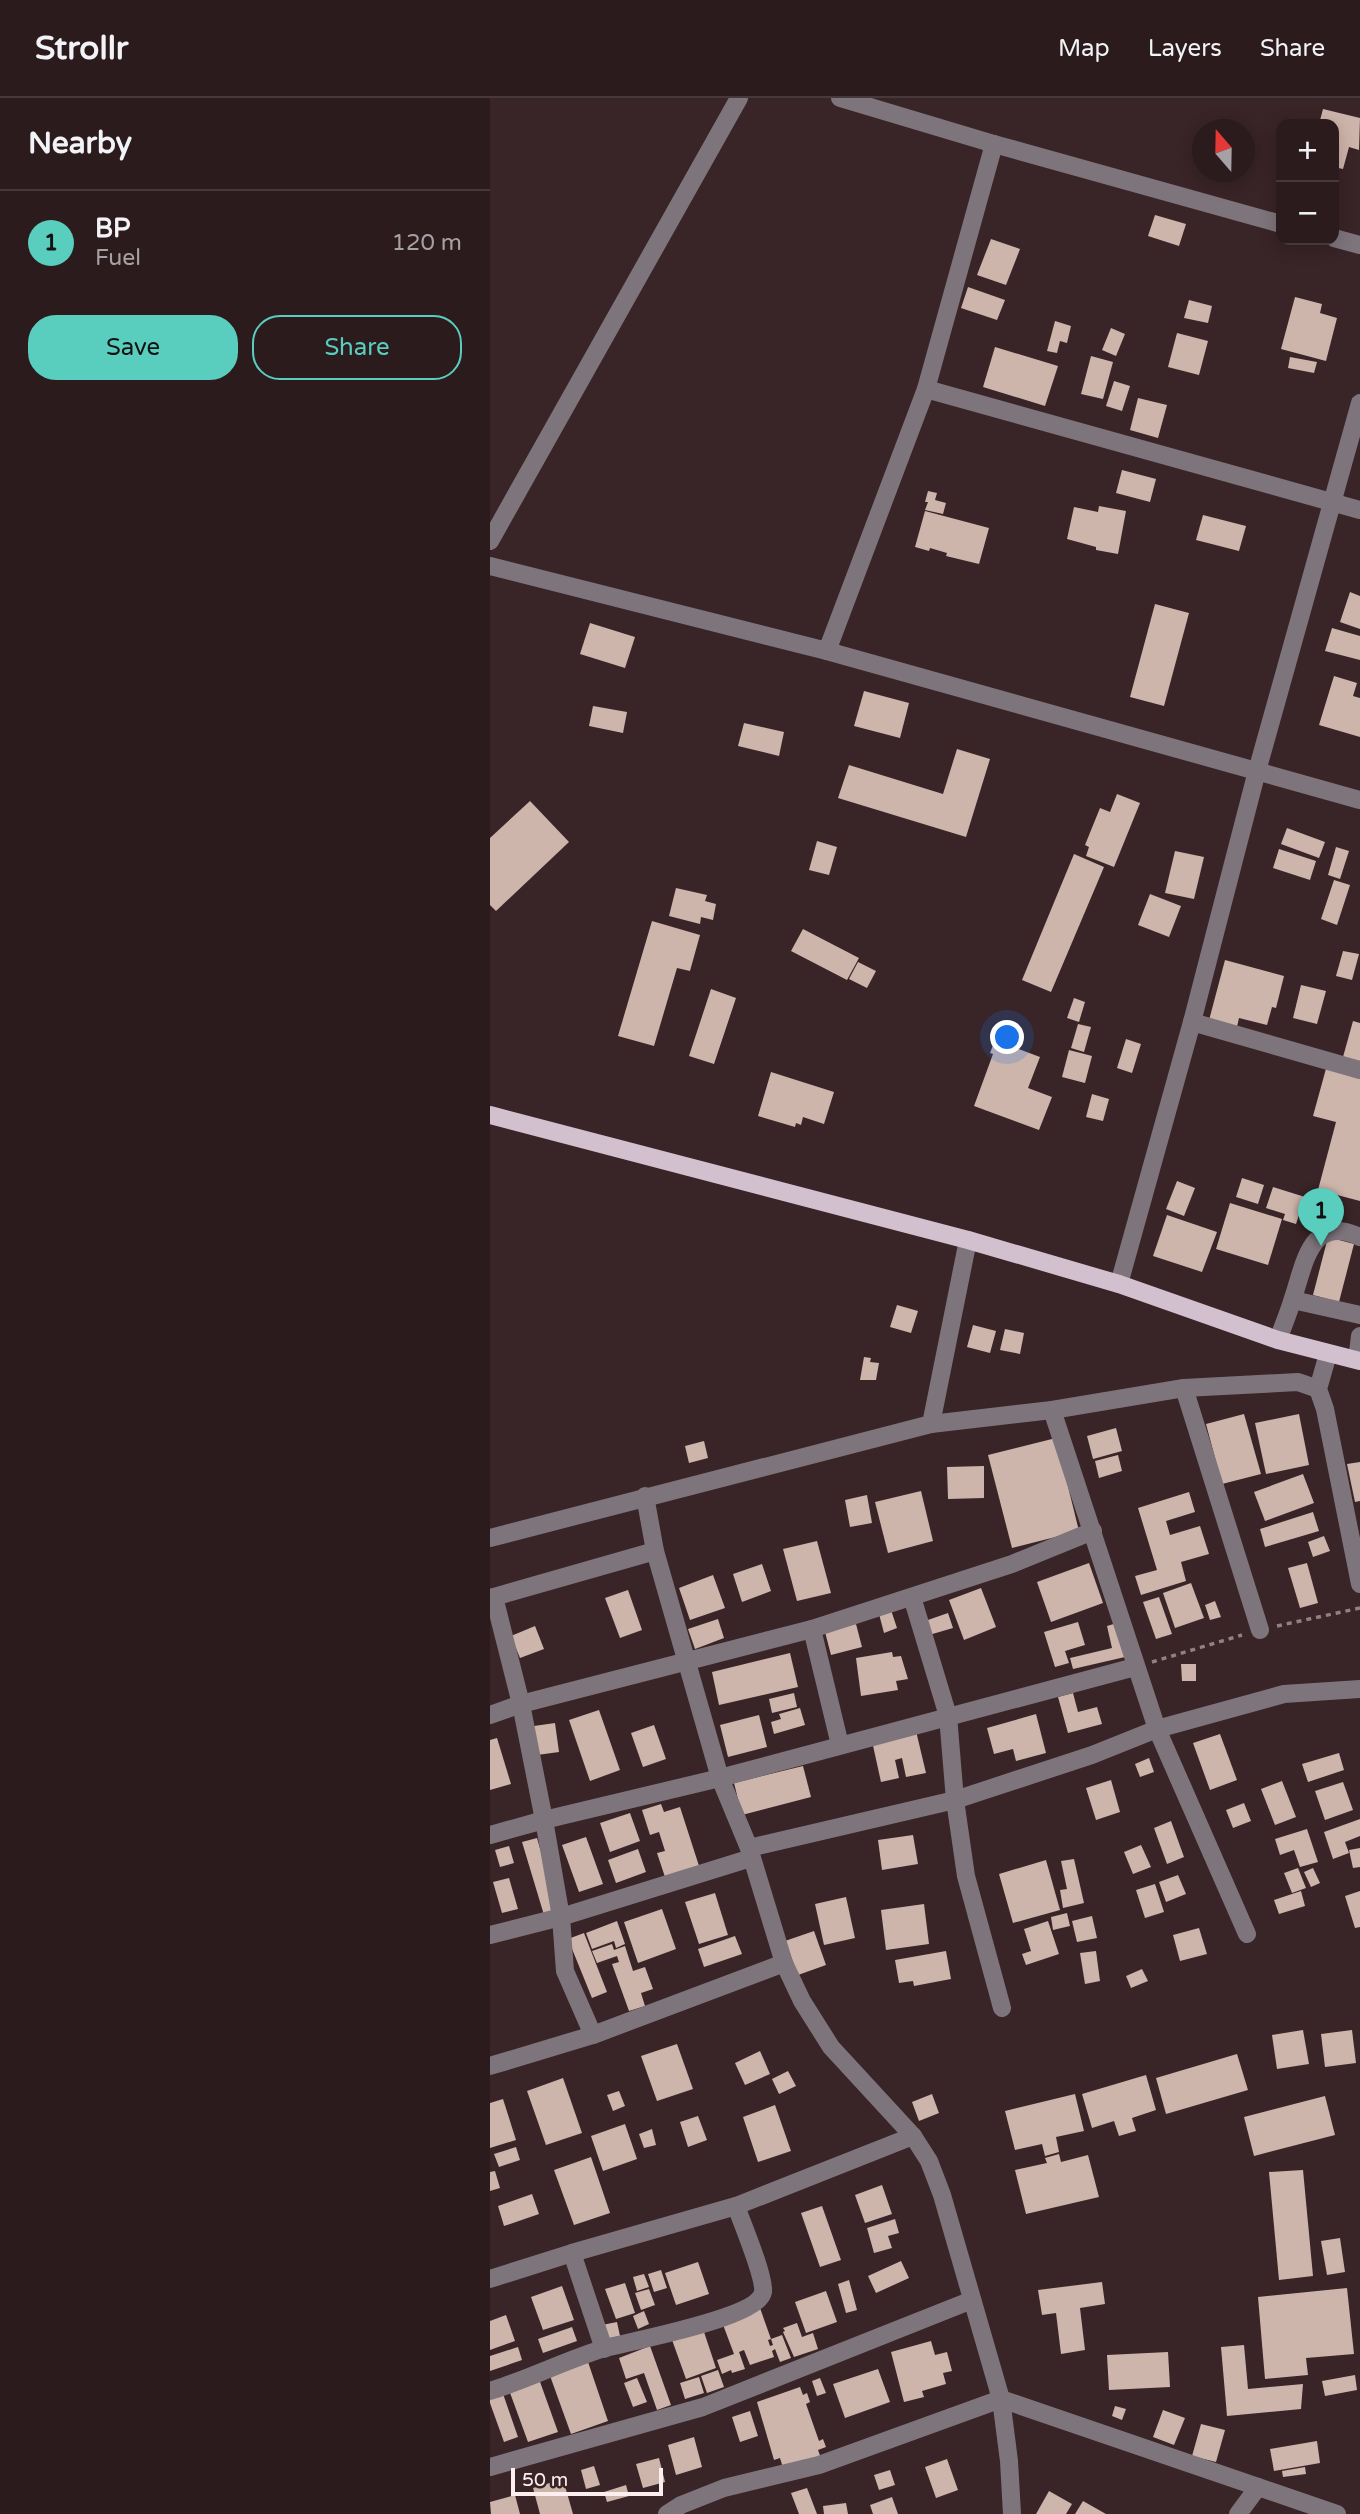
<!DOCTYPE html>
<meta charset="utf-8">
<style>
body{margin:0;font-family:"Varela Round",sans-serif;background:#37282a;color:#f1f3f6}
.controls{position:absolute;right:21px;top:21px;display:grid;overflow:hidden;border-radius:14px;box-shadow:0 4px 18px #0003}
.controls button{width:63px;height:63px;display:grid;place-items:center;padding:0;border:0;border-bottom:2px solid #47393b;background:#2b1b1d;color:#f1f3f6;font:35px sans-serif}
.compass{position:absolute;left:702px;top:21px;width:63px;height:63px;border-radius:50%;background:#2b1b1d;box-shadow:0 4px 18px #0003;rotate:340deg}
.scale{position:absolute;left:21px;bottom:18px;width:152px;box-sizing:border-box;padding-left:7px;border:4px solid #fdeef0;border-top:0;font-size:19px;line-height:24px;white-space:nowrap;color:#fdeef0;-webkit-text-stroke:5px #392427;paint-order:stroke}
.you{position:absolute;left:518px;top:940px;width:24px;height:24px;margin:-18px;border:5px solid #fff;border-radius:50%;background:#1a73e8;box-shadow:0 0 0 10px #1a73e833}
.badge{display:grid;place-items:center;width:46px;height:46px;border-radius:50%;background:#59cebe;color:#111;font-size:23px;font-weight:700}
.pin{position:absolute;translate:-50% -58px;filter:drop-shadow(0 2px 4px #0008)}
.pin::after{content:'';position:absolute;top:37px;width:24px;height:21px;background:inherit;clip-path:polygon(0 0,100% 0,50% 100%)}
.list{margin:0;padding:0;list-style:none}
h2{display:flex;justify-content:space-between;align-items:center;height:91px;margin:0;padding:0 28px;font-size:30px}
h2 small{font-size:23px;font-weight:400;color:#a6a1a4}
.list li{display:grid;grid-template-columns:46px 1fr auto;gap:21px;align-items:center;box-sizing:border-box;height:105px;padding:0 28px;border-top:2px solid #47393b}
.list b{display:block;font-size:26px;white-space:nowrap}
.list p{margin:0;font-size:23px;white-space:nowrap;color:#a6a1a4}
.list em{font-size:23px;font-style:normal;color:#a6a1a4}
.actions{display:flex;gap:14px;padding:21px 28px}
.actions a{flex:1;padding:16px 0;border:2px solid #59cebe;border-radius:28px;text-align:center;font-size:24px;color:#59cebe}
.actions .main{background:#59cebe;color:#111}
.map{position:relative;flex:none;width:870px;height:2416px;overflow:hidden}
header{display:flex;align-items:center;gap:42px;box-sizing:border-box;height:98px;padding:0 35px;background:#2b1b1d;border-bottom:2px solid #47393b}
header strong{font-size:33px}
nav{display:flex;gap:38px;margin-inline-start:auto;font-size:24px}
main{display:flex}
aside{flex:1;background:#2b1b1d}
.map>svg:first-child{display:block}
.building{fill:#ceb5ab}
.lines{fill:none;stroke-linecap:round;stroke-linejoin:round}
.path{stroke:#928082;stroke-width:3.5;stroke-dasharray:5 5;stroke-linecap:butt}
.minor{stroke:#7e757c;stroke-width:18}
.major{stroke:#d2c0ce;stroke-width:18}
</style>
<header>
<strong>Strollr</strong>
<nav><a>Map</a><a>Layers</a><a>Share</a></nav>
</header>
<main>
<aside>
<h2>Nearby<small></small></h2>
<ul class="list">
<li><span class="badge">1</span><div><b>BP</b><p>Fuel</p></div><em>120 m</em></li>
</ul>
<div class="actions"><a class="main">Save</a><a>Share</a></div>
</aside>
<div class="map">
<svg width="870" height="2416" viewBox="0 0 870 2416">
<rect width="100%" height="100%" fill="#392427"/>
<!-- building -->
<g class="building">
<polygon points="833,11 870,20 869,52 859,49 853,71 844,69 844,26 829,26"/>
<polygon points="665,117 696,126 689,148 658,138"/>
<polygon points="501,141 530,151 516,187 487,177"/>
<polygon points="478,189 515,202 507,222 471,210"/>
<polygon points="805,199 832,206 830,215 847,220 836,263 791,251"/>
<polygon points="699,202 722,208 718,225 694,220"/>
<polygon points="565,223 581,228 577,245 570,243 567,255 557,253"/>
<polygon points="621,230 635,236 626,258 612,252"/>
<polygon points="687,235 718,243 709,277 678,269"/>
<polygon points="505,249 568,268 555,308 493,289"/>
<polygon points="601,258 623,264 613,301 591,296"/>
<polygon points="800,259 827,264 824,275 798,270"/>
<polygon points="624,283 640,288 632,313 616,308"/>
<polygon points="648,300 677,307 668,340 640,332"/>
<polygon points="632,372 666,381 660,404 626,395"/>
<polygon points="438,393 447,395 445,402 456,405 453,416 435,412 438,404 435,404"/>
<polygon points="609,408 636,413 628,456 606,452 606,449 577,441 584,409 608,414"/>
<polygon points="435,413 499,430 489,466 456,458 457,455 440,450 439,453 425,449"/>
<polygon points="713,417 756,428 749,453 706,442"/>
<polygon points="860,494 870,498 870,531 850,524"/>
<polygon points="665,506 699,515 674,608 640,599"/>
<polygon points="100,525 145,539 135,570 90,556"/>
<polygon points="842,530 870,538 870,562 835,553"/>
<polygon points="844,578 867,585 863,598 870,600 870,639 829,627"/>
<polygon points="374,593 419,605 410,640 364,628"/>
<polygon points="103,608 137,614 133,635 99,628"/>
<polygon points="254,625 294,634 289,658 248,648"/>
<polygon points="467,651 500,661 476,739 348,700 359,667 453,696"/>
<polygon points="627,696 650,705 624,769 596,758 599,749 595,747 610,710 620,714"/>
<polygon points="40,703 79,744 6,813 0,807 0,740"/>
<polygon points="797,730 835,744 829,760 791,746"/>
<polygon points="327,743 347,749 339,777 319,772"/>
<polygon points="846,749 859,753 850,781 838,777"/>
<polygon points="789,751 826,763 820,782 783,770"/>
<polygon points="685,753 714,759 704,801 675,795"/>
<polygon points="584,756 614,769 561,894 532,882"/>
<polygon points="844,782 860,787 847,827 831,821"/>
<polygon points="186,790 217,797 215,803 226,806 223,822 211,819 210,826 179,818"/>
<polygon points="660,796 691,808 679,839 648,827"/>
<polygon points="162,823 210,837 200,873 187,870 164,948 128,938"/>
<polygon points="313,831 369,860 357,882 301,853"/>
<polygon points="853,853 869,856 862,882 846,878"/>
<polygon points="735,862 794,878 786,910 782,909 777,927 749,920 746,933 718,926"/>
<polygon points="368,864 386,873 377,890 359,881"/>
<polygon points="811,887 836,893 827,926 803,920"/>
<polygon points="221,891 246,900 224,966 199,958"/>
<polygon points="584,900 595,904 589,924 577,920"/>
<polygon points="863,923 870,925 870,963 853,959"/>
<polygon points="588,926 601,929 594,954 581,950"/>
<polygon points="636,941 651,946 642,975 627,970"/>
<polygon points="505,942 550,959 538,990 562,999 549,1032 484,1008 503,956 500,955"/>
<polygon points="579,952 602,958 595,985 572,979"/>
<polygon points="837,967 870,975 870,1103 828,1092 846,1024 823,1018"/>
<polygon points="281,974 344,994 334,1026 313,1019 311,1027 306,1025 305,1029 268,1018"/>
<polygon points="602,996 619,1001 613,1023 596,1019"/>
<polygon points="752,1080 774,1087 768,1106 746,1099"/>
<polygon points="687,1083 705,1090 694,1118 676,1111"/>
<polygon points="783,1089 815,1099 806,1126 793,1122 795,1116 776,1110"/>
<polygon points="740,1105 792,1121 778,1167 726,1151"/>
<polygon points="677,1117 727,1134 712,1174 663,1158"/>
<polygon points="838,1139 864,1146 849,1204 823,1197"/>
<polygon points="407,1207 428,1213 421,1235 400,1229"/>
<polygon points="483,1227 506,1233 500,1255 477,1249"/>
<polygon points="515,1231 534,1235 530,1256 510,1252"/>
<polygon points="374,1259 381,1260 380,1264 389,1265 386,1282 370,1282"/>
<polygon points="754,1316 771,1376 732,1386 716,1326"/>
<polygon points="809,1316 819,1367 776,1376 765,1325"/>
<polygon points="626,1330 632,1353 603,1361 597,1338"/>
<polygon points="566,1340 589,1433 522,1450 498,1357"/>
<polygon points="214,1343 218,1360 199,1365 195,1348"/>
<polygon points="628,1357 632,1373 609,1380 605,1363"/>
<polygon points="870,1364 870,1403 865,1404 857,1366"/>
<polygon points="494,1368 494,1400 458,1401 457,1369"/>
<polygon points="813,1376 824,1405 775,1423 764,1394"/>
<polygon points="431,1393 443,1443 398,1455 385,1404"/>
<polygon points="699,1394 705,1414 676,1423 680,1437 710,1428 719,1456 691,1464 696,1483 651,1497 645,1478 667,1472 648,1410"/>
<polygon points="377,1397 382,1425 360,1429 355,1402"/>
<polygon points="823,1414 829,1433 775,1449 770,1431"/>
<polygon points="834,1438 840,1453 823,1459 818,1444"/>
<polygon points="327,1443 341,1495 307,1503 293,1451"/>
<polygon points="599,1465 613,1505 561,1524 547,1484"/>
<polygon points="817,1465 828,1505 810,1510 798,1470"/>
<polygon points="272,1466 281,1493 252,1504 243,1476"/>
<polygon points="223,1477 235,1510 200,1522 189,1490"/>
<polygon points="701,1485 714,1520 685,1530 673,1495"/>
<polygon points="491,1490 506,1529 474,1542 459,1502"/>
<polygon points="138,1492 152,1532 130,1540 115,1500"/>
<polygon points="669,1499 682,1536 666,1541 653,1504"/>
<polygon points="725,1503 731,1519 720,1522 715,1507"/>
<polygon points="401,1512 407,1530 394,1535 389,1516"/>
<polygon points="458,1515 463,1530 439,1537 435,1523"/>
<polygon points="228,1521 234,1540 205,1551 198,1531"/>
<polygon points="588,1524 595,1547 575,1553 579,1565 565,1569 554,1534"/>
<polygon points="627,1525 635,1559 583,1571 580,1560 622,1550 617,1528"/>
<polygon points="366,1526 372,1549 341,1557 335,1534"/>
<polygon points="45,1528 54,1551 30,1560 21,1538"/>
<polygon points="402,1554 403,1559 411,1558 418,1581 406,1583 408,1592 371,1598 366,1560"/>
<polygon points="300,1555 308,1589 229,1607 222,1574"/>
<polygon points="691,1566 706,1566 706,1583 692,1583"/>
<polygon points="304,1595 307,1609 282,1615 279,1601"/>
<polygon points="583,1595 588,1614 607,1609 612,1626 578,1635 568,1599"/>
<polygon points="310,1610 315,1627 284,1636 281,1624 291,1621 289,1616"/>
<polygon points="109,1612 130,1672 100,1683 79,1622"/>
<polygon points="546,1616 556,1655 526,1663 523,1651 504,1656 497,1630"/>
<polygon points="269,1617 277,1649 238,1659 230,1627"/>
<polygon points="65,1625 69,1654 47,1657 44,1628"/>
<polygon points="164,1627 176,1661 153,1669 141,1635"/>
<polygon points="426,1633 436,1675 416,1679 412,1660 405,1662 409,1680 391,1684 382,1643"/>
<polygon points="730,1636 747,1682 720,1692 703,1645"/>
<polygon points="7,1640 21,1686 0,1692 0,1642"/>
<polygon points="849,1655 854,1672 818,1684 812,1666"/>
<polygon points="659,1660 664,1674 650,1679 645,1666"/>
<polygon points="313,1668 321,1699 252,1717 244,1685"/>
<polygon points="621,1682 630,1714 606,1722 596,1690"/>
<polygon points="792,1683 806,1719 785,1727 771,1691"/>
<polygon points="853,1684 863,1712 835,1722 825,1693"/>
<polygon points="754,1705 761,1723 743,1730 736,1712"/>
<polygon points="171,1706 174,1714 190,1709 210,1771 176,1782 167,1755 175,1753 169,1734 160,1737 152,1712"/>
<polygon points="140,1715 150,1743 120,1754 110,1725"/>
<polygon points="870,1721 870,1738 855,1744 859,1755 843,1761 834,1734"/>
<polygon points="681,1723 694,1759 677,1766 664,1730"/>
<polygon points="817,1731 828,1764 810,1769 804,1752 790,1757 785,1741"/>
<polygon points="423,1737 428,1766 392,1772 388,1742"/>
<polygon points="96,1739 113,1786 89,1794 72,1747"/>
<polygon points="47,1740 68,1813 54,1817 32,1744"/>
<polygon points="651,1747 661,1769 643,1776 634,1754"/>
<polygon points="19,1748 24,1765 10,1769 5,1752"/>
<polygon points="870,1750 870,1769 863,1770 859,1752"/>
<polygon points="148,1751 156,1774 126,1785 118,1762"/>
<polygon points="584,1761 594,1805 573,1810 570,1792 577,1791 571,1763"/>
<polygon points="556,1762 570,1812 523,1825 509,1776"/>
<polygon points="808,1770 816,1790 802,1795 794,1775"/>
<polygon points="823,1770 830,1785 821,1789 814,1774"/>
<polygon points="688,1777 696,1796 676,1804 669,1784"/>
<polygon points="19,1780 28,1811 12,1815 3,1784"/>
<polygon points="665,1786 674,1814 655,1820 646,1792"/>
<polygon points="811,1793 815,1808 789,1816 784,1802"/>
<polygon points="870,1793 870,1829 865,1830 855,1798"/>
<polygon points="225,1795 238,1837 209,1846 195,1804"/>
<polygon points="356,1799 365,1840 334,1847 325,1806"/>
<polygon points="434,1806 439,1846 396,1852 391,1812"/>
<polygon points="172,1811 186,1851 148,1865 134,1824"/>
<polygon points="577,1815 580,1828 563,1832 561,1819"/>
<polygon points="602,1818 607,1840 587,1844 582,1823"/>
<polygon points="127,1823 135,1846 126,1850 124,1843 102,1851 96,1835"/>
<polygon points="558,1823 569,1856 536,1867 532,1856 541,1853 534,1831"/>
<polygon points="709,1830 717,1856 690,1863 683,1837"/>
<polygon points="324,1833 336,1867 308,1877 295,1843"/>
<polygon points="94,1835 117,1894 102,1900 78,1841"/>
<polygon points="245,1838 252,1856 214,1869 208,1851"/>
<polygon points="122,1846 124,1852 135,1848 143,1873 155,1869 163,1891 151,1895 155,1908 139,1913 122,1866 129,1864 127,1858 107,1865 102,1853"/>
<polygon points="456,1853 461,1881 424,1888 423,1883 409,1885 405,1862"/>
<polygon points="606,1853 610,1883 595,1886 590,1855"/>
<polygon points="652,1871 658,1883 641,1890 636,1878"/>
<polygon points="813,1932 819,1966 787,1971 782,1937"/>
<polygon points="862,1932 866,1965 835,1969 831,1936"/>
<polygon points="187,1946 203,1991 167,2003 151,1958"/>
<polygon points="270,1953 280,1976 255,1987 245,1965"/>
<polygon points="747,1956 758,1992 676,2016 666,1980"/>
<polygon points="298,1973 306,1988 289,1996 282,1981"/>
<polygon points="656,1977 666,2012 642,2020 646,2033 629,2038 624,2023 602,2030 592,1996"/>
<polygon points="73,1980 92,2035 56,2047 37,1993"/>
<polygon points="129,1993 135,2008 123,2013 117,1997"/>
<polygon points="442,1996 449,2015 429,2023 422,2004"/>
<polygon points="585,1996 594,2033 566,2039 569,2054 555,2058 552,2046 525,2052 515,2013"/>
<polygon points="835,1998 845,2037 764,2058 754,2019"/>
<polygon points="13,2001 26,2042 0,2050 0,2005"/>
<polygon points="285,2007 301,2053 268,2064 253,2019"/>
<polygon points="208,2018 217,2042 198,2049 190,2024"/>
<polygon points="135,2026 147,2061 113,2073 101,2038"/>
<polygon points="162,2031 166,2047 154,2050 149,2036"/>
<polygon points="26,2049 30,2062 9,2069 4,2056"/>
<polygon points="569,2056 571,2064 598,2057 609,2099 536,2116 525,2072 557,2065 555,2060"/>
<polygon points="101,2059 120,2115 84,2127 64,2072"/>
<polygon points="813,2072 823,2178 789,2182 779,2074"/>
<polygon points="5,2073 10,2090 0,2093 0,2074"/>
<polygon points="392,2087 402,2116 375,2125 365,2097"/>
<polygon points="42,2096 49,2116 14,2128 8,2108"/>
<polygon points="332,2108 351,2162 330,2169 311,2115"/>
<polygon points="405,2121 409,2135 398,2138 402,2150 384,2155 377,2130"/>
<polygon points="850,2140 855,2174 837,2177 831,2143"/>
<polygon points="411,2163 419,2180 386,2195 378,2178"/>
<polygon points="208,2164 219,2196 186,2207 175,2175"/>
<polygon points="171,2172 177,2190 164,2194 158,2176"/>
<polygon points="154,2176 159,2189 147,2193 143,2179"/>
<polygon points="359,2182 367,2212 356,2215 348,2186"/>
<polygon points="612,2184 615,2206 590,2210 595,2252 571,2256 566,2215 552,2217 548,2192"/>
<polygon points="135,2185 145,2215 126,2221 115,2191"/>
<polygon points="72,2188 84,2222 53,2232 41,2199"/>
<polygon points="857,2190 864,2256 816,2260 818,2277 775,2281 768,2199"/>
<polygon points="159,2191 165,2207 151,2212 145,2195"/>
<polygon points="336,2193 347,2224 316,2235 305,2204"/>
<polygon points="270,2210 281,2241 278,2242 280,2248 283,2247 281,2241 292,2237 301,2260 290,2264 285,2251 282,2253 284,2259 260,2267 254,2252 249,2254 255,2271 242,2275 241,2272 232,2276 227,2262 244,2256 232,2224"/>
<polygon points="154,2213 159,2226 148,2231 143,2218"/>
<polygon points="16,2217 25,2243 0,2252 0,2223"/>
<polygon points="127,2224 130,2238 115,2241 112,2227"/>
<polygon points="307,2225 312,2239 323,2235 328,2251 304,2259 293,2234 295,2233 293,2230"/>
<polygon points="212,2228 226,2270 196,2281 181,2239"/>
<polygon points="82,2229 87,2243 53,2255 48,2241"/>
<polygon points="441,2243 445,2257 457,2254 462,2273 453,2275 456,2286 432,2293 434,2299 414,2304 401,2254"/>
<polygon points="754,2247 758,2291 813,2286 811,2311 737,2318 731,2249"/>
<polygon points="160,2248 181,2307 167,2312 154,2275 136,2281 129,2260"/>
<polygon points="28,2249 32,2262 0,2273 0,2258"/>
<polygon points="678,2254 680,2289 619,2292 617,2257"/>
<polygon points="97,2261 118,2323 81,2336 59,2275"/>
<polygon points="388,2271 400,2304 355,2320 343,2286"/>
<polygon points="228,2272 234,2289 217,2295 211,2278"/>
<polygon points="865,2277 867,2292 835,2298 832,2283"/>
<polygon points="209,2279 214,2295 195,2301 190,2285"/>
<polygon points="147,2280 157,2304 143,2309 134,2285"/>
<polygon points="330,2280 336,2295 327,2298 322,2283"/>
<polygon points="49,2281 68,2334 38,2344 19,2292"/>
<polygon points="310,2289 313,2297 317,2295 320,2304 316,2306 329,2343 333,2341 336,2349 328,2352 331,2360 294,2373 290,2360 284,2362 267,2304"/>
<polygon points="12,2293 28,2339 14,2344 0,2305 0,2297"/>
<polygon points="625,2308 636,2311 632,2322 622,2318"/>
<polygon points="673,2312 695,2320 684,2347 663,2339"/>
<polygon points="260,2313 268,2338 250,2344 242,2319"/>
<polygon points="711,2326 735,2332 726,2364 702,2358"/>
<polygon points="204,2339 212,2369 186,2377 178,2347"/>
<polygon points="827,2343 830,2365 784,2373 780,2351"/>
<polygon points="169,2360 175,2384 153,2390 146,2366"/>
<polygon points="457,2361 468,2392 446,2400 435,2369"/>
<polygon points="104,2368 110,2387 96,2391 91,2372"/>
<polygon points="815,2369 816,2376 793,2379 792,2373"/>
<polygon points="400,2372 405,2387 389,2392 384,2377"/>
<polygon points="73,2381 83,2416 50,2416 43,2390"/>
<polygon points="136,2387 139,2398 117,2404 114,2394"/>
<polygon points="317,2390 327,2416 309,2416 301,2395"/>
<polygon points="559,2393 582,2406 576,2416 546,2416"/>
<polygon points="25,2397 30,2416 1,2416 0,2404"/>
<polygon points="402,2399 408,2416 383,2416 380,2407"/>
<polygon points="593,2403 616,2416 585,2416"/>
<polygon points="356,2405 358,2416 334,2416 333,2408"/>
</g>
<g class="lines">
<!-- path -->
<g class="path">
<polyline points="787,1528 870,1510"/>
<polyline points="662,1564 752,1537"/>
</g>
<!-- minor -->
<g class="minor">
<polyline points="350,0 504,46 791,126"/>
<polyline points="844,140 870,147"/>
<polyline points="436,291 870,412"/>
<polyline points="0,443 249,0"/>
<polyline points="0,468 337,553 870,702"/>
<polyline points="337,553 436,291 504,46"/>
<polyline points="702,924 870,972"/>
<polyline points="629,1186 702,924 767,673 870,305"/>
<polyline points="803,1202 870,1217"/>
<path d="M788 1242C793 1228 799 1214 803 1200 815 1165 820 1116 870 1139"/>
<polyline points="838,1256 828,1291 835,1311 870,1486"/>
<polyline points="867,1262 870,1238"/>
<polyline points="694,1290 770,1532"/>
<polyline points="562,1312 667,1631 757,1836"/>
<polyline points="441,1326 562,1312 694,1290 808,1284 828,1291"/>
<polyline points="155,1398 165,1453 230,1680 259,1750 294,1865 312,1903 341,1949 423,2038 439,2063 452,2097 511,2301 519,2363 522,2416"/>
<polyline points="0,1440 441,1326 478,1142"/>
<polyline points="4,1499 31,1606 54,1722 71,1819 75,1873 103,1937"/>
<polyline points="422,1499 458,1618 465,1702 476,1778 512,1910"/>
<polyline points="0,1500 165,1453"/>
<polyline points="322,1531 350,1647"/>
<polyline points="0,1617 31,1606 322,1531 522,1466 603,1433"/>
<polyline points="0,1737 54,1722 230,1680 645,1569"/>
<polyline points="259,1750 465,1702 602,1657 667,1631 794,1596 870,1591"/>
<polyline points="0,1837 71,1819 261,1760"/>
<polyline points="0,1968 103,1937 294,1865"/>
<polyline points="82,2155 114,2251"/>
<polyline points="0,2181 82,2155 246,2108 423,2038"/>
<path d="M0 2293C39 2281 76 2262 115 2250 142 2243 268 2220 273 2194 275 2179 252 2125 246 2108"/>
<polyline points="0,2369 213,2309 482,2202"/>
<polyline points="177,2416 191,2407 234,2390 329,2367 511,2301 847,2416"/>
<polyline points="748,2416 768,2389"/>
</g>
<!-- major -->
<polyline class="major" points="0,1017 478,1142 629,1186 788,1242 870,1263"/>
</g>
</svg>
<div class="controls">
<button>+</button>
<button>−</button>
</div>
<svg class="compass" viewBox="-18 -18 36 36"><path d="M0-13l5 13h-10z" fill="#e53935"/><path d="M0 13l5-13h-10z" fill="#a6a1a4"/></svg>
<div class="scale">50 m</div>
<div class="you"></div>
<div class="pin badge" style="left:831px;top:1148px">1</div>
</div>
</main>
